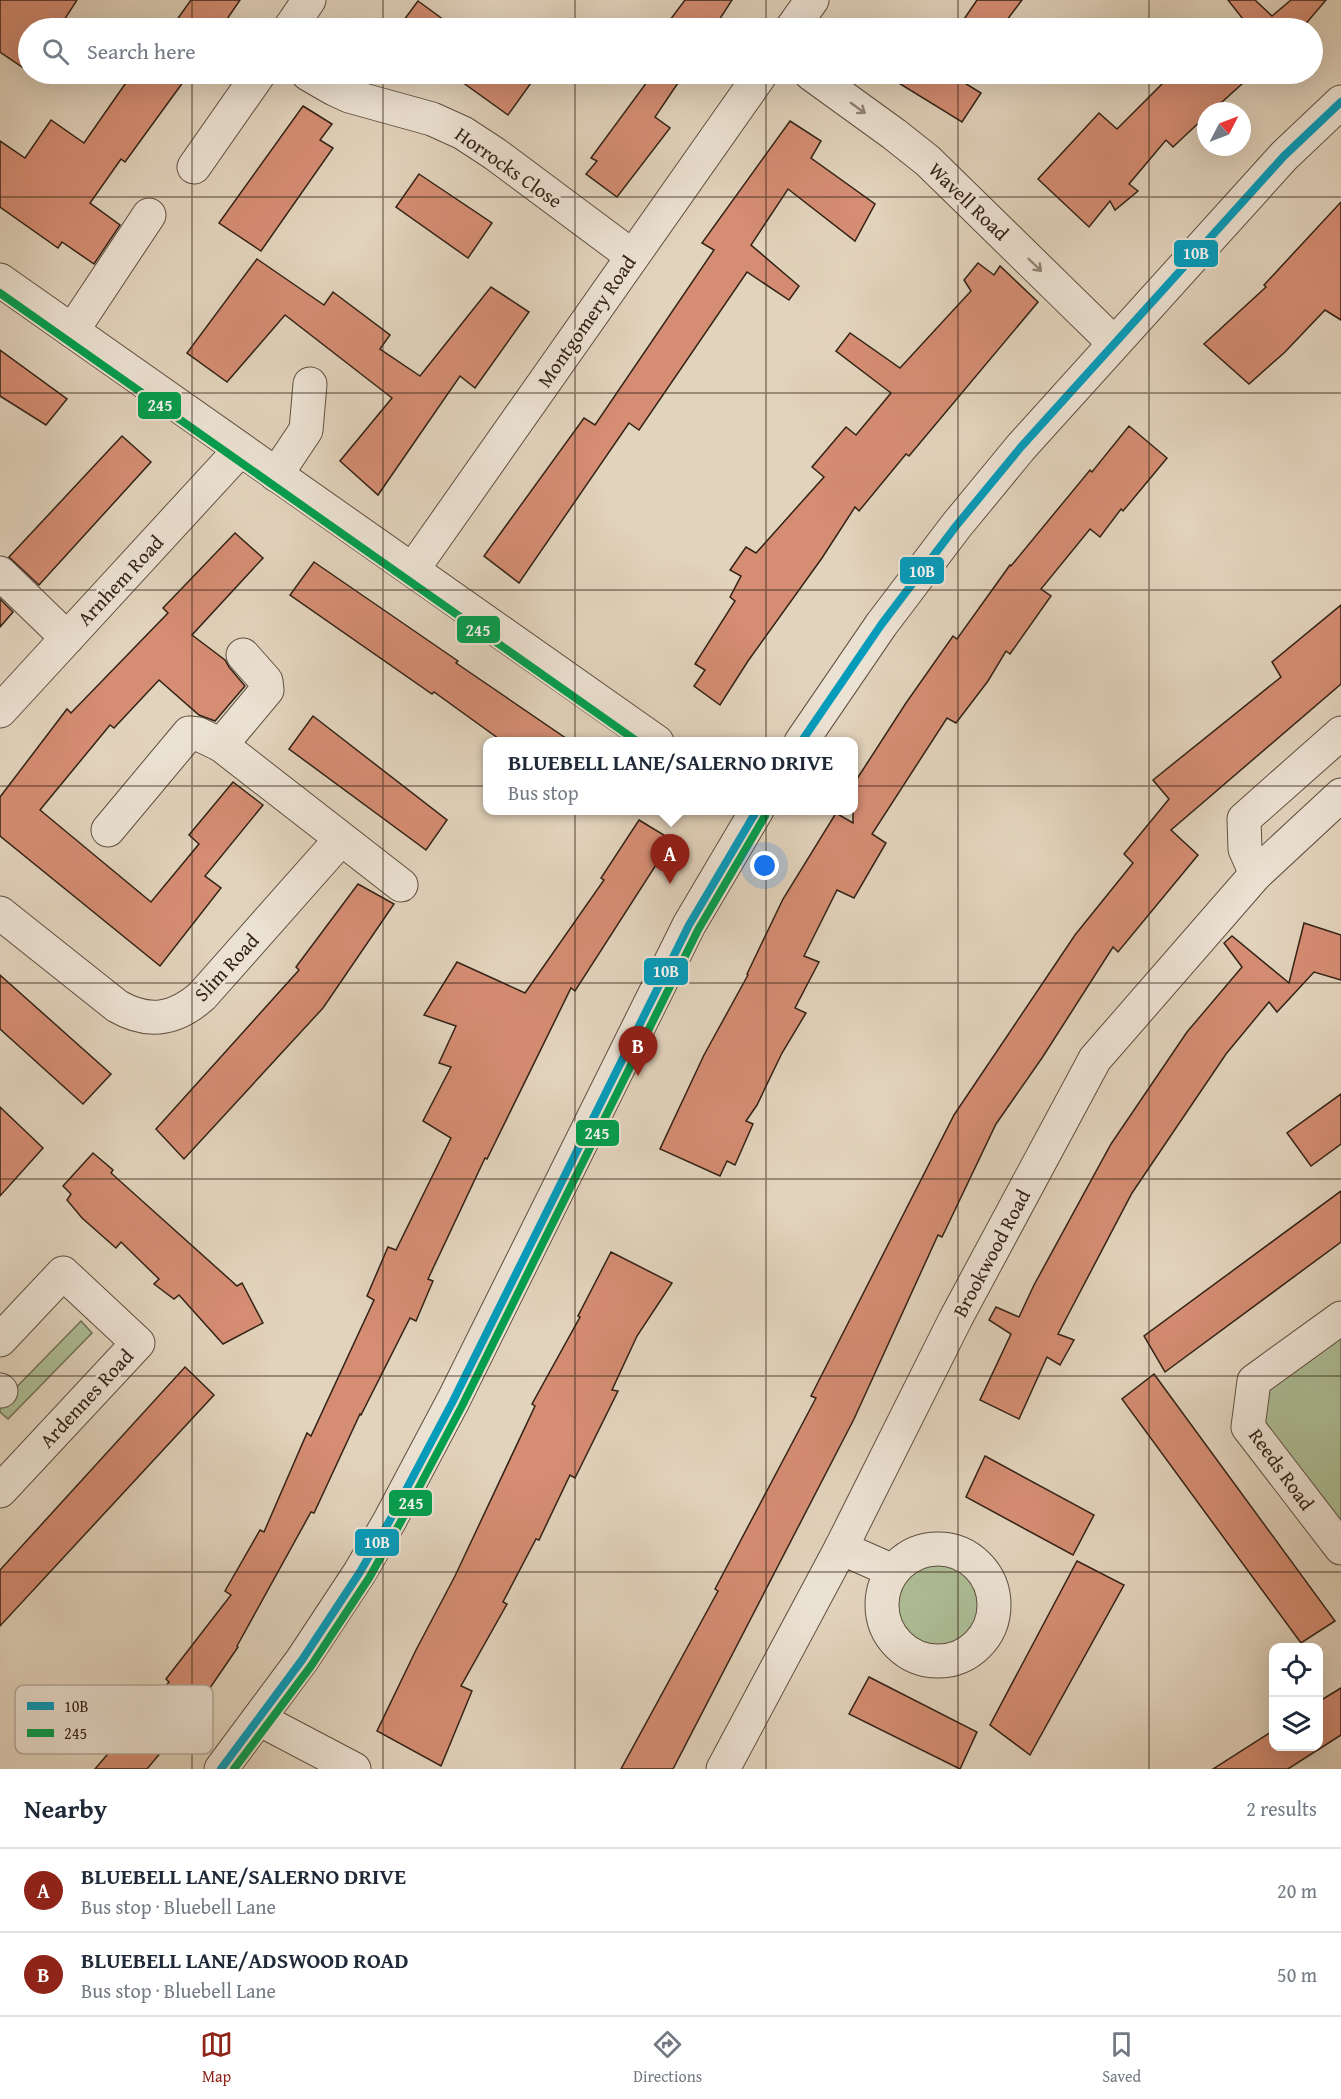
<!DOCTYPE html>
<meta charset="utf-8">
<style>
body{margin:0;font-family:"Gentium Book Plus",serif;background:#f6f6f7;color:#1f2937}
.controls{position:absolute;right:18px;bottom:18px;display:grid;overflow:hidden;border-radius:12px;box-shadow:0 6px 24px #0002}
.controls button{width:54px;height:54px;display:grid;place-items:center;padding:0;border:0;border-bottom:2px solid #e0e1e3;background:#fff;color:#1f2937;font:30px sans-serif}
.compass{position:absolute;left:1197px;top:102px;width:54px;height:54px;border-radius:50%;background:#fff;box-shadow:0 6px 24px #0002;rotate:48deg}
.you{position:absolute;left:765px;top:866px;width:21px;height:21px;margin:-15px;border:4px solid #fff;border-radius:50%;background:#1a73e8;box-shadow:0 0 0 9px #1a73e833}
.badge{display:grid;place-items:center;width:39px;height:39px;border-radius:50%;background:#8f2418;color:#fff;font-size:20px;font-weight:700}
.pin{position:absolute;translate:-50% -50px;filter:drop-shadow(0 2px 3px #0008)}
.pin::after{content:'';position:absolute;top:32px;width:21px;height:18px;background:inherit;clip-path:polygon(0 0,100% 0,50% 100%)}
.popup{position:absolute;left:483px;top:737px;width:375px;height:78px;box-sizing:border-box;display:grid;place-content:center;border-radius:12px;background:#fff;filter:drop-shadow(0 2px 4px #0005);font-size:20px;white-space:nowrap;color:#747a83}
.popup b{font-size:22px;color:#1f2937}
.popup::after{content:'';position:absolute;left:50%;top:100%;margin-left:-12px;border:12px solid transparent;border-top-color:#fff}
.list{margin:0;padding:0;list-style:none}
h2{display:flex;justify-content:space-between;align-items:center;height:78px;margin:0;padding:0 24px;font-size:26px}
h2 small{font-size:20px;font-weight:400;color:#747a83}
.list li{display:grid;grid-template-columns:39px 1fr auto;gap:18px;align-items:center;box-sizing:border-box;height:84px;padding:0 24px;border-top:2px solid #e0e1e3}
.list b{display:block;font-size:22px;white-space:nowrap}
.list p{margin:0;font-size:20px;white-space:nowrap;color:#747a83}
.list em{font-size:20px;font-style:normal;color:#747a83}
.icon{flex:none;width:33px;height:33px;fill:none;stroke:currentColor;stroke-width:2;stroke-linecap:round;stroke-linejoin:round}
.map{position:relative;flex:none;width:1341px;height:1769px;overflow:hidden}
.search{position:absolute;background:#fff;box-shadow:0 6px 24px #0002;left:18px;right:18px;top:18px;height:66px;display:flex;align-items:center;gap:15px;box-sizing:border-box;padding:0 21px;border-radius:33px;color:#747a83;font-size:22px}
.sheet{height:246px;background:#fff}
nav{display:flex;justify-content:space-around;align-items:center;box-sizing:border-box;height:84px;border-top:2px solid #e0e1e3;background:#fff;font-size:16px;color:#747a83}
nav a{display:grid;justify-items:center;gap:3px}
nav .on{color:#8f2418}
.map>svg:first-child{display:block}
.green{fill:#adbe96;stroke:#707056;stroke-width:1.5}
.building{fill:#d58d73;stroke:#332316;stroke-width:1.5}
.lines{fill:none;stroke-linecap:round;stroke-linejoin:round}
.minor-casing{stroke:#5f4f40;stroke-width:35}
.minor{stroke:#ece2d3;stroke-width:33}
.bus-1-casing{stroke:#ece2d3;stroke-width:12}
.bus-2-casing{stroke:#ece2d3;stroke-width:12}
.bus-1{stroke:#059cbc;stroke-width:8}
.bus-2{stroke:#039f4e;stroke-width:8}
.oneway{stroke:#908274}
.grid{fill:none;stroke:#332316;stroke-width:1.5;stroke-opacity:0.55}
.labels{text-anchor:middle;dominant-baseline:central;stroke-width:6;stroke-linejoin:round;paint-order:stroke}
.street-label{font-size:20px;fill:#332316;stroke:#ece2d3}
.key{fill:#ece2d3;stroke:#b4a99a;stroke-width:1.5}
.key-label{font-size:16px;fill:#332316}
.line-badge{stroke:#ece2d3;stroke-width:2}
.badge-label{font-size:16px;text-anchor:middle;font-weight:bold;fill:#fff}
</style>
<div class="map">
<svg width="1341" height="1769" viewBox="0 0 1341 1769">
<rect width="100%" height="100%" fill="#e2d3bc"/>
<filter id="stains"><feTurbulence type="fractalNoise" baseFrequency=".00333" numOctaves="4"/><feColorMatrix values="0 0 0 0 .2 0 0 0 0 .09 0 0 0 0 .02 0 0 0 .5 -.17"/></filter>
<radialGradient id="worn" r=".72"><stop offset=".6" stop-color="#630" stop-opacity="0"/><stop offset="1" stop-color="#630" stop-opacity=".3"/></radialGradient>
<!-- green -->
<g class="green">
<polygon points="1341,1318 1341,1548 1248,1427 1254,1381"/>
<polygon points="81,1321 92,1333 8,1419 0,1412 0,1404"/>
<circle cx="938" cy="1605" r="42"/>
</g>
<!-- building -->
<g class="building">
<polygon points="0,0 77,0 59,28 28,28 28,71 0,52"/>
<polygon points="191,0 240,0 221,28 171,28"/>
<polygon points="685,0 732,0 714,28 664,28"/>
<polygon points="977,0 1022,0 1001,28 958,28"/>
<polygon points="1228,0 1255,0 1272,16 1291,0 1326,0 1303,27 1304,28 1250,28"/>
<polygon points="418,1 455,28 398,28"/>
<polygon points="132,74 189,74 125,162 121,159 90,203 120,225 94,264 62,242 58,248 0,207 0,141 25,158 51,120 84,143"/>
<polygon points="451,74 517,74 531,83 508,115"/>
<polygon points="634,74 684,74 655,117 670,128 617,197 586,174 597,161 591,158 647,82"/>
<polygon points="884,74 969,74 963,82 981,93 962,122"/>
<polygon points="1172,74 1253,74 1212,111 1206,111 1206,116 1173,147 1166,140 1129,184 1138,191 1115,210 1110,201 1089,227 1038,179 1099,113 1117,129"/>
<polygon points="303,106 332,124 320,140 333,148 261,251 219,223"/>
<polygon points="790,121 821,141 811,158 875,204 855,241 788,189 751,245 799,286 789,300 747,272 639,430 629,423 519,583 484,556 584,418 595,425 714,250 702,243"/>
<polygon points="419,174 492,223 468,258 396,207"/>
<polygon points="1341,202 1341,320 1325,310 1285,352 1249,384 1204,344 1266,287 1264,285"/>
<polygon points="257,259 324,305 333,292 390,335 380,349 420,376 491,287 529,312 475,388 460,376 378,495 340,461 392,398 285,315 227,382 187,353"/>
<polygon points="978,263 994,275 1000,266 1038,302 909,456 906,454 859,511 855,507 822,558 748,661 720,705 694,686 705,670 695,664 735,601 730,597 741,576 730,570 746,547 756,553 824,477 812,467 846,427 856,435 891,393 836,351 850,333 900,368 971,291 964,280"/>
<polygon points="0,350 67,399 46,425 0,396"/>
<polygon points="1129,426 1167,458 1123,511 1121,509 1100,537 1090,529 1041,589 1051,596 1010,654 1006,651 988,681 956,723 947,718 872,834 886,843 854,898 837,890 804,956 819,962 795,1008 806,1013 782,1053 757,1105 746,1121 753,1124 735,1165 727,1161 720,1176 660,1149 704,1055 748,975 747,974 783,899 836,813 853,823 853,785 906,703 953,636 957,639 1010,565 1011,566 1090,470 1092,472"/>
<polygon points="122,436 151,462 39,585 9,557"/>
<polygon points="235,533 263,558 192,635 225,660 229,667 245,686 215,721 199,715 159,680 114,728 110,725 40,810 151,902 199,844 189,835 233,782 263,805 205,876 221,888 160,966 0,836 0,797 67,709 71,713 168,613 163,608"/>
<polygon points="314,562 458,661 456,663 570,741 502,741 434,692 432,694 290,595"/>
<polygon points="0,599 13,612 0,627"/>
<polygon points="1341,605 1341,684 1171,830 1198,855 1118,952 1113,947 1042,1058 996,1124 942,1237 938,1235 854,1419 673,1769 621,1769 718,1591 715,1589 816,1398 811,1396 954,1115 1075,935 1133,863 1124,854 1169,799 1153,780 1281,677 1272,662"/>
<polygon points="313,716 447,820 426,850 289,749"/>
<polygon points="639,820 672,840 575,991 571,988 487,1159 485,1158 428,1279 433,1281 416,1321 410,1318 361,1415 360,1414 314,1513 311,1512 237,1646 238,1647 188,1720 147,1769 95,1769 169,1682 166,1679 231,1595 225,1591 260,1530 264,1532 307,1433 311,1436 374,1300 367,1296 388,1247 396,1250 451,1138 423,1121 451,1067 439,1063 456,1026 424,1015 457,962 525,993 604,880 601,878"/>
<polygon points="358,884 394,904 323,1008 184,1159 156,1129 299,970 296,967"/>
<polygon points="1304,923 1341,935 1341,980 1314,972 1277,1012 1269,1002 1226,1054 1132,1193 1058,1334 1074,1340 1060,1365 1047,1357 1019,1419 980,1400 1011,1334 989,1320 996,1307 1019,1317 1034,1285 1111,1144 1187,1032 1242,967 1224,943 1232,936 1289,983"/>
<polygon points="0,975 111,1074 83,1104 0,1029"/>
<polygon points="1341,1094 1341,1144 1311,1166 1287,1133"/>
<polygon points="0,1107 43,1148 0,1196"/>
<polygon points="93,1153 113,1170 111,1173 237,1286 242,1283 263,1323 223,1344 179,1295 174,1299 154,1284 159,1279 121,1242 116,1248 82,1218 67,1200 71,1194 63,1186"/>
<polygon points="1341,1191 1341,1242 1165,1372 1144,1336"/>
<polygon points="611,1252 672,1283 637,1336 612,1390 618,1391 575,1478 570,1475 539,1540 536,1539 503,1602 507,1604 461,1686 472,1691 441,1766 377,1731 416,1650 455,1576 535,1406 532,1404 580,1317 578,1316"/>
<polygon points="185,1367 214,1395 0,1626 0,1570"/>
<polygon points="1154,1374 1335,1621 1301,1643 1122,1399"/>
<polygon points="985,1456 1094,1515 1073,1555 966,1497"/>
<polygon points="1077,1561 1124,1585 1030,1755 990,1725"/>
<polygon points="869,1677 977,1732 960,1769 849,1714"/>
<polygon points="1341,1688 1341,1735 1288,1769 1213,1769 1274,1730 1274,1746 1318,1746 1318,1702"/>
</g>
<g class="lines">
<defs>
<g id="minor">
<polyline points="290,28 309,0"/>
<polyline points="792,28 812,0"/>
<polyline points="308,74 334,89 349,96 432,119 463,133 495,154 632,256"/>
<polyline points="811,74 894,134 928,161 1114,343"/>
<polyline points="194,167 259,74"/>
<polyline points="0,280 657,742"/>
<polyline points="72,331 149,215"/>
<polyline points="276,475 306,430 310,384"/>
<polyline points="413,569 761,74"/>
<polyline points="0,573 67,638"/>
<polyline points="0,711 240,450"/>
<polyline points="801,742 881,625 956,526 1021,447 1284,156 1341,102"/>
<polyline points="221,745 401,885"/>
<polyline points="108,830 189,733 198,734 221,745 267,690 266,681 243,655"/>
<polyline points="1256,874 1245,849 1244,819 1341,733"/>
<path d="M0 913 117 1006C148 1024 175 1020 202 996L341 839"/>
<polyline points="1341,1318 1254,1381 1248,1427 1341,1548"/>
<polyline points="0,1340 63,1273 138,1343 0,1491"/>
<polyline points="0,1390 1,1391"/>
<polyline points="841,1548 893,1571"/>
<circle cx="938" cy="1605" r="56"/>
<polyline points="259,1719 354,1769"/>
<polyline points="221,1769 302,1660 360,1572 390,1520 453,1401 689,925 757,810"/>
<polyline points="723,1769 841,1548 956,1318 1095,1059 1256,874 1341,795"/>
</g>
</defs>
<!-- minor casing -->
<use href="#minor" class="minor-casing"/>
<!-- minor -->
<use href="#minor" class="minor"/>
<defs>
<g id="bus-1">
<polyline points="801,742 881,625 956,526 1021,447 1284,156 1341,102"/>
<polyline points="221,1769 302,1660 360,1572 390,1520 453,1401 689,925 757,810"/>
</g>
<g id="bus-2">
<polyline points="0,293 638,742"/>
<polyline points="234,1769 311,1666 369,1578 399,1525 462,1406 698,930 765,816 766,810"/>
</g>
</defs>
<!-- bus-1 casing -->
<use href="#bus-1" class="bus-1-casing"/>
<!-- bus-2 casing -->
<use href="#bus-2" class="bus-2-casing"/>
<!-- bus-1 -->
<use href="#bus-1" class="bus-1"/>
<!-- bus-2 -->
<use href="#bus-2" class="bus-2"/>
</g>
<!-- one-way arrows -->
<defs><path id="oneway-shaft" d="M-6 0H5M1.5-3L5.5 0L1.5 3" fill="none" stroke-width="1.6" stroke-linecap="round" stroke-linejoin="round" transform="scale(1.5)"/></defs>
<g class="oneway">
<use href="#oneway-shaft" transform="translate(858 108) rotate(36)"/>
<use href="#oneway-shaft" transform="translate(1035 265) rotate(44)"/>
</g>
<!-- grid -->
<path class="grid" d="M192 0V28M383 0V28M575 0V28M766 0V28M958 0V28M1149 0V28M192 74V1769M383 74V1769M575 74V1769M766 74V1769M958 74V1769M1149 74V1769M0 197H1341M0 393H1341M0 590H1341M0 786H1341M0 983H1341M0 1179H1341M0 1376H1341M0 1572H1341"/>
<g class="labels">
<!-- street labels -->
<g class="street-label">
<text transform="translate(509 167) rotate(35)">Horrocks Close</text>
<text transform="translate(969 201) rotate(44)">Wavell Road</text>
<text transform="translate(586 321) rotate(-55)">Montgomery Road</text>
<text transform="translate(120 580) rotate(-47)">Arnhem Road</text>
<text transform="translate(226 967) rotate(-47)">Slim Road</text>
<text transform="translate(991 1253) rotate(-62)">Brookwood Road</text>
<text transform="translate(86 1398) rotate(-47)">Ardennes Road</text>
<text transform="translate(1282 1469) rotate(54)">Reeds Road</text>
</g>
</g>
<!-- legend -->
<rect x="15" y="1685" width="198" height="69" rx="9" class="key"/>
<rect x="27" y="1702" width="27" height="8" fill="#059cbc"/>
<rect x="27" y="1729" width="27" height="8" fill="#039f4e"/>
<g class="key-label">
<text x="64" y="1712">10B</text>
<text x="64" y="1739">245</text>
</g>
<g class="line-badge">
<rect x="1173" y="239" width="46" height="29" rx="6" fill="#059cbc"/>
<rect x="137" y="391" width="45" height="29" rx="6" fill="#039f4e"/>
<rect x="899" y="556" width="46" height="29" rx="6" fill="#059cbc"/>
<rect x="456" y="615" width="45" height="29" rx="6" fill="#039f4e"/>
<rect x="643" y="957" width="46" height="29" rx="6" fill="#059cbc"/>
<rect x="575" y="1119" width="45" height="28" rx="6" fill="#039f4e"/>
<rect x="388" y="1489" width="45" height="28" rx="6" fill="#039f4e"/>
<rect x="354" y="1528" width="46" height="29" rx="6" fill="#059cbc"/>
</g>
<g class="badge-label">
<text x="1196" y="259">10B</text>
<text x="160" y="411">245</text>
<text x="922" y="577">10B</text>
<text x="478" y="636">245</text>
<text x="666" y="977">10B</text>
<text x="597" y="1139">245</text>
<text x="411" y="1509">245</text>
<text x="377" y="1548">10B</text>
</g>
<rect width="100%" height="100%" filter="url(#stains)"/>
<rect width="100%" height="100%" fill="url(#worn)"/>
</svg>
<div class="controls">
<button><svg class="icon" aria-label="locate" viewBox="0 0 24 24"><circle cx="12" cy="12" r="6"/><path d="M12 2v4M12 18v4M2 12h4M18 12h4"/></svg></button>
<button><svg class="icon" aria-label="layers" viewBox="0 0 24 24"><path d="M12 4l9 5-9 5-9-5zM3 14l9 5 9-5"/></svg></button>
</div>
<svg class="compass" viewBox="-18 -18 36 36"><path d="M0-13l5 13h-10z" fill="#e53935"/><path d="M0 13l5-13h-10z" fill="#747a83"/></svg>
<div class="you"></div>
<div class="pin badge" style="left:670px;top:884px">A</div>
<div class="popup"><b>BLUEBELL LANE/SALERNO DRIVE</b>Bus stop</div>
<div class="pin badge" style="left:638px;top:1076px">B</div>
<div class="search"><svg class="icon" aria-label="search" viewBox="0 0 24 24"><circle cx="10" cy="10" r="6"/><path d="M15 15l6 6"/></svg>Search here</div>
</div>
<section class="sheet">
<h2>Nearby<small>2 results</small></h2>
<ul class="list">
<li><span class="badge">A</span><div><b>BLUEBELL LANE/SALERNO DRIVE</b><p>Bus stop · Bluebell Lane</p></div><em>20 m</em></li>
<li><span class="badge">B</span><div><b>BLUEBELL LANE/ADSWOOD ROAD</b><p>Bus stop · Bluebell Lane</p></div><em>50 m</em></li>
</ul>
</section>
<nav>
<a class="on"><svg class="icon" aria-label="map" viewBox="0 0 24 24"><path d="M3 6l6-2 6 2 6-2v14l-6 2-6-2-6 2zM9 4v14M15 6v14"/></svg>Map</a>
<a><svg class="icon" aria-label="directions" viewBox="0 0 24 24"><path d="M12 3l9 9-9 9-9-9zM9 14v-3h6M13 9l2 2-2 2"/></svg>Directions</a>
<a><svg class="icon" aria-label="saved" viewBox="0 0 24 24"><path d="M7 4h10v16l-5-4-5 4z"/></svg>Saved</a>
</nav>
